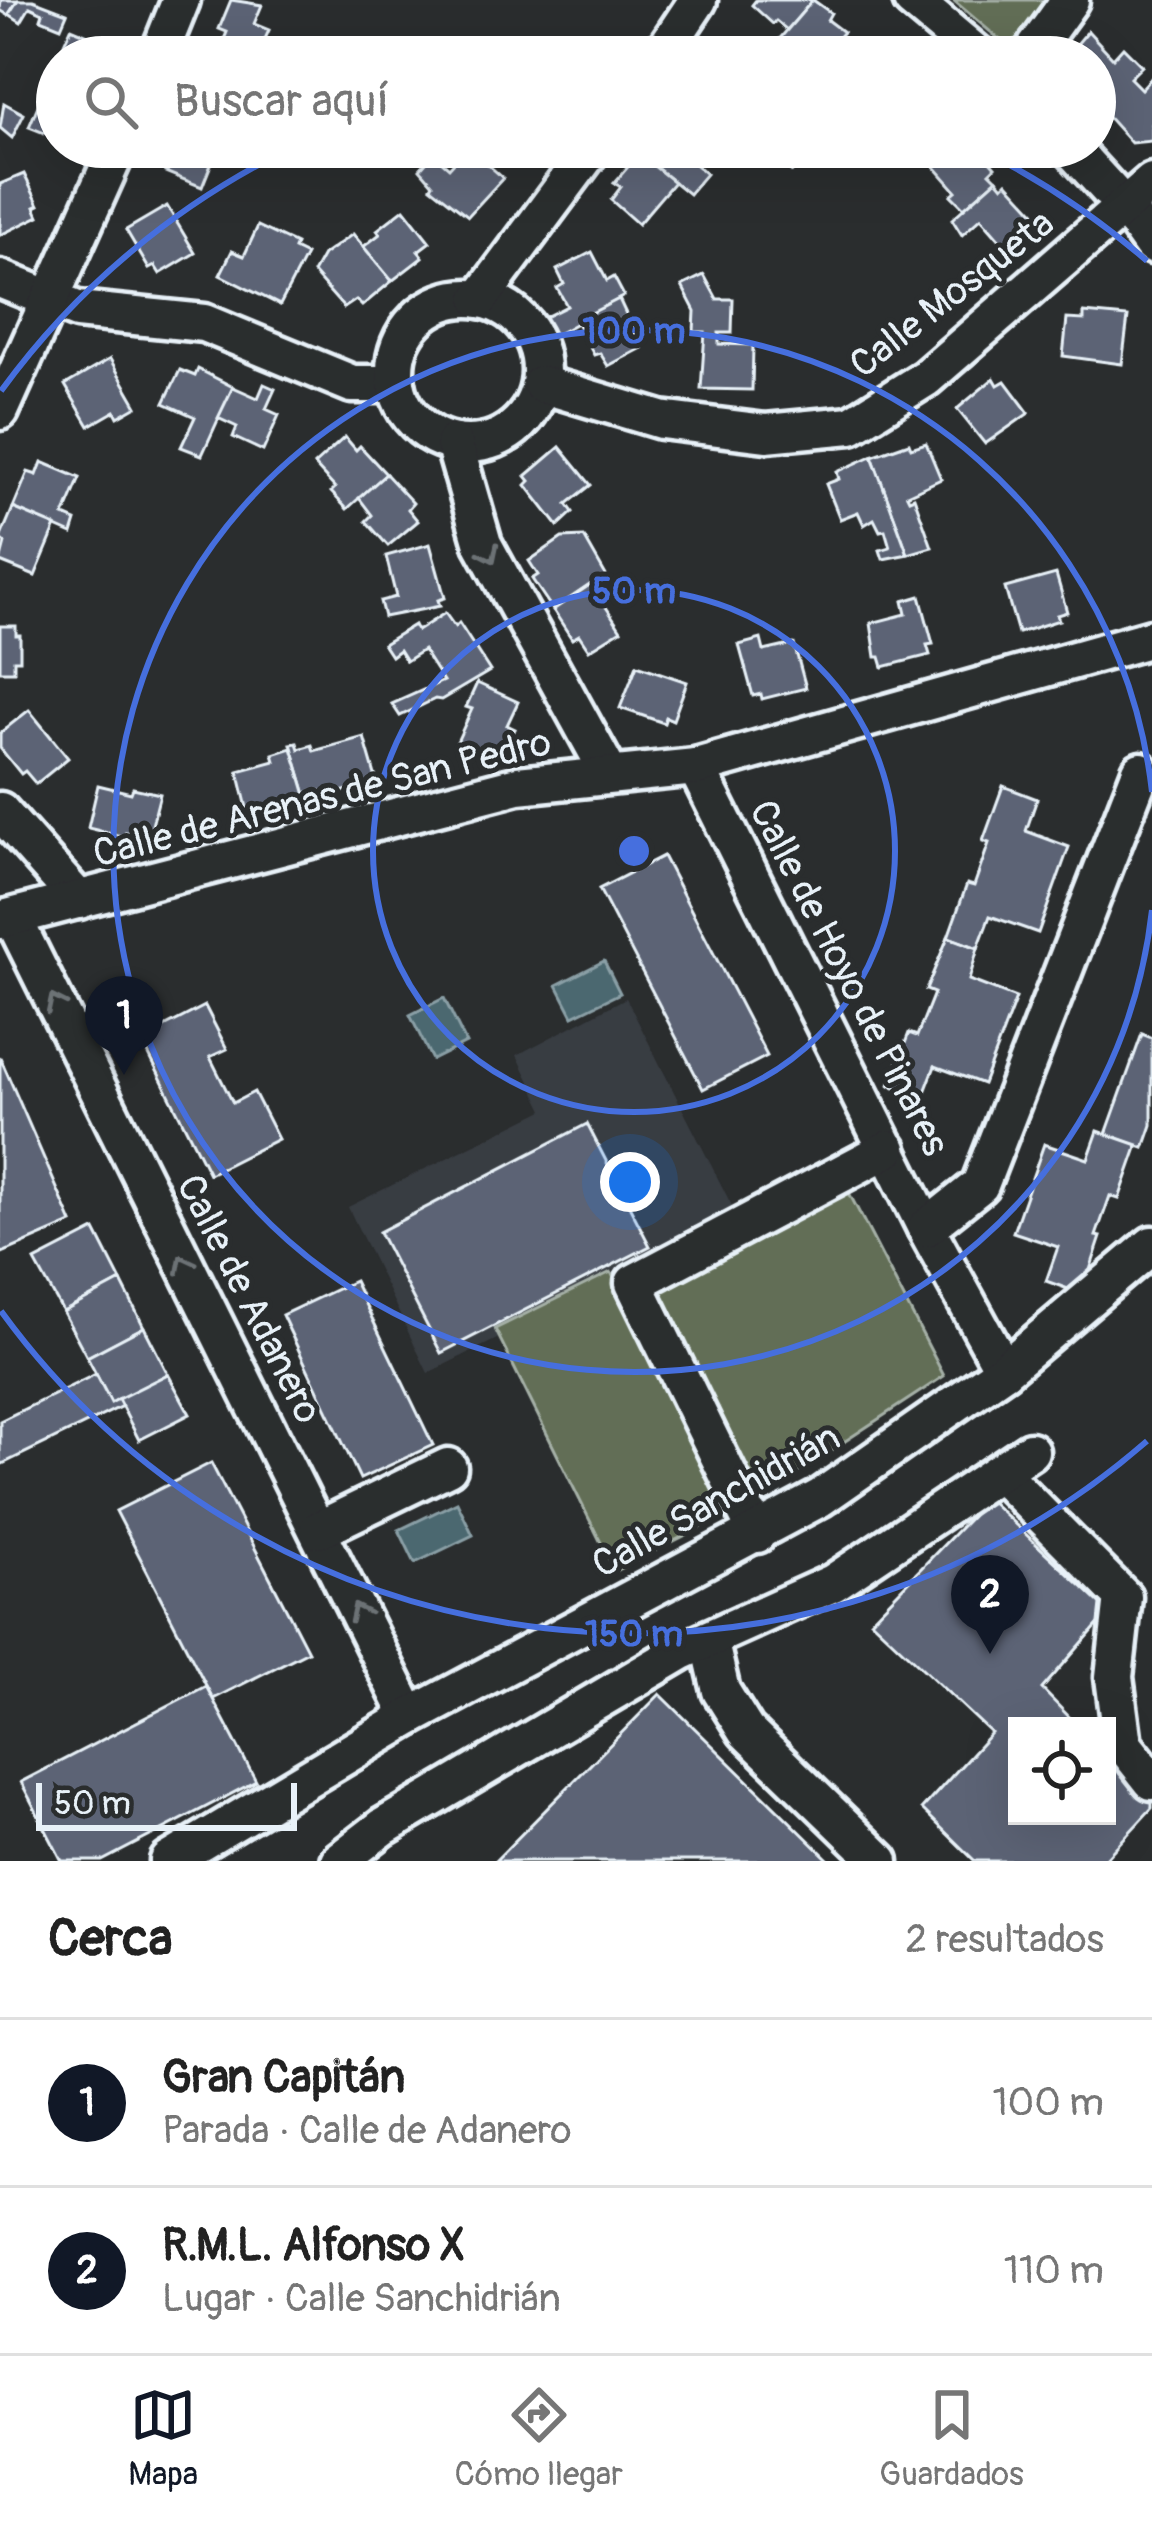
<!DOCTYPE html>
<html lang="es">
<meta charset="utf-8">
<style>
body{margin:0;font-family:Pangolin,sans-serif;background:#f6f6f6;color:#222}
.controls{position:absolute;right:36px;bottom:36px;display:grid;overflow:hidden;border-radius:0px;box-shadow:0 12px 48px #0002}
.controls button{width:108px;height:108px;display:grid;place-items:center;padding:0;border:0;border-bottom:3px solid #e0e0e0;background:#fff;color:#222;font:60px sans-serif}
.scale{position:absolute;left:36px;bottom:30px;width:261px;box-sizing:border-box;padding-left:12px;border:6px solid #e8f1f8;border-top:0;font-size:33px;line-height:42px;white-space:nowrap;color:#e8f1f8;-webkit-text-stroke:9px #2a2d2e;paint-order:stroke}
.you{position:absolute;left:630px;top:1182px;width:42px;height:42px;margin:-30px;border:9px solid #fff;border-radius:50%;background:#1a73e8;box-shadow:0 0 0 18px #1a73e833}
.badge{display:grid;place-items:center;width:78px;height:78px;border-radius:50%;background:#111827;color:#fff;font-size:39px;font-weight:700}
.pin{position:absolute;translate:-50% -99px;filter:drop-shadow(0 3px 6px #0008)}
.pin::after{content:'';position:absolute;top:63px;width:42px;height:36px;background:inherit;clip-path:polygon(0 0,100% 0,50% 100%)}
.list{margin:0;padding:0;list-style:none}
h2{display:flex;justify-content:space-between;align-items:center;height:156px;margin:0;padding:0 48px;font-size:51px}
h2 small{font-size:39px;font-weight:400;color:#767676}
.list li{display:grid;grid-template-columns:78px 1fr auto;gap:36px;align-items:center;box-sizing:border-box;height:168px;padding:0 48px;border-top:3px solid #e0e0e0}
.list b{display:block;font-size:45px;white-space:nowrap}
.list p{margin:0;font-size:39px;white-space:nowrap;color:#767676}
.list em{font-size:39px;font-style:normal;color:#767676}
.icon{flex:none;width:66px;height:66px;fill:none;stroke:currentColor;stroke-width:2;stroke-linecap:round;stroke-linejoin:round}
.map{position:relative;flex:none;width:1152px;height:1861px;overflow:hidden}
.search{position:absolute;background:#fff;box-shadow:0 12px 48px #0002;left:36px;right:36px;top:36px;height:132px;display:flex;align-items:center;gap:30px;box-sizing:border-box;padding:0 42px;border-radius:66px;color:#767676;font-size:45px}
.sheet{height:492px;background:#fff}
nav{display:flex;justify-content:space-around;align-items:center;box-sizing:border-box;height:168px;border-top:3px solid #e0e0e0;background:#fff;font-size:33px;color:#767676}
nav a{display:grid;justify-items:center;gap:6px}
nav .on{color:#111827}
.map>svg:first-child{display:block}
.built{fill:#393d43}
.green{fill:#626e56;stroke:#a5b0a7;stroke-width:3}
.water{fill:#4b686f;stroke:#8a9fa6;stroke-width:3}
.building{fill:#5b6374;stroke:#e8f1f8;stroke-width:3}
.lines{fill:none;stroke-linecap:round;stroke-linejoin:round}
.minor-casing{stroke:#e8f1f8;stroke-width:45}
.minor{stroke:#2a2d2e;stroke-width:36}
.oneway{stroke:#6c7275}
.ring{fill:none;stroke:#466fde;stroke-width:6}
.labels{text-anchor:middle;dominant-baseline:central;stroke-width:10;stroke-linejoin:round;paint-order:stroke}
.street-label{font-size:39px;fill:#e8f1f8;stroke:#2a2d2e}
.centre{fill:#466fde;stroke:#2a2d2e;stroke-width:6}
.ring-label{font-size:36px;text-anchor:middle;font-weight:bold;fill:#466fde;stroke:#2a2d2e;stroke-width:10;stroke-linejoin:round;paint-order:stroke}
</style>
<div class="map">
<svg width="1152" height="1861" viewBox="0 0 1152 1861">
<rect width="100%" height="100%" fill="#2a2d2e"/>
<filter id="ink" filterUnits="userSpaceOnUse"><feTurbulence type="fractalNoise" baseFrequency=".00833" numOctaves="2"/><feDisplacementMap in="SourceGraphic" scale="24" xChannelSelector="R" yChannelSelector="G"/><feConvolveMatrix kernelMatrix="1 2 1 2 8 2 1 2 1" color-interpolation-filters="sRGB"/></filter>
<g filter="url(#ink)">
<!-- built -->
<polygon class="built" points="626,998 734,1210 611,1272 731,1512 615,1571 499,1338 428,1373 348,1207 544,1110 517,1055"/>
<!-- green -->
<g class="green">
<polygon points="953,0 1049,0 1013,51"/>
<polygon points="846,1187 944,1376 754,1501 652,1285"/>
<polygon points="611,1272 731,1512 615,1571 495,1329"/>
</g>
<!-- water -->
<g class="water">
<polygon points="604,961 620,993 573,1016 557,985"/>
<polygon points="444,998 466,1043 432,1060 410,1015"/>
<polygon points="457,1502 473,1535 415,1563 399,1530"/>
</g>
<!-- building -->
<g class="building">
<polygon points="18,0 8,15 0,10 1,0"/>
<polygon points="18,0 33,0 67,13 61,27 41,19 43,13 30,7 21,22 9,14"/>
<polygon points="231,0 262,5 254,24 269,30 257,57 245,57 221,47 227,32 219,29"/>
<polygon points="756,0 813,0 787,30 776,21 773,24 752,5"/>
<polygon points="813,0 831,13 827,20 843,32 820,57 813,57 797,44 785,57 764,57"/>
<polygon points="71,28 105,42 100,57 58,57"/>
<polygon points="1088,31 1113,58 1123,47 1142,66 1130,78 1141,89 1152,77 1152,141 1131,143 1095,103 1095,57 1066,57"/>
<polygon points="50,77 57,80 57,138 29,127"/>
<polygon points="4,103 24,114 12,138 0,128"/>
<polygon points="169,147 209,147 206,153 214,157 202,187 165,172 171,157 166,155"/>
<polygon points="468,147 503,178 468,216 431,187 433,184 420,169 433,154 449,168"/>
<polygon points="644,147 711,147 696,165 706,174 689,194 639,154"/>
<polygon points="762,147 815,147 792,172"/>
<polygon points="941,147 977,147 995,167 990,172 997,179 964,208 951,195 956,191 928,159"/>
<polygon points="639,154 674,182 638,224 611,200 621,187 614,183"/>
<polygon points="24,174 39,205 35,207 39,216 0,235 0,184"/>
<polygon points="997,179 1003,186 1007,182 1041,219 1008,249 981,218 962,235 952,219"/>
<polygon points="167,206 195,253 160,274 155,266 149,269 126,230"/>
<polygon points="404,209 430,242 418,251 423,257 392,281 363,247 380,234 377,230"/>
<polygon points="258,226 296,244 294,249 306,255 280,305 220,275 232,251 244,256"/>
<polygon points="353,234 392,281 362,306 356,300 344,308 313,273 323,255"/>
<polygon points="592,252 607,281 614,277 624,296 554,336 543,318 567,306 557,288 564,284 557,270"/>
<polygon points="704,275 717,299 733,299 732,333 719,333 719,344 753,345 752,390 701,389 705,332 694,332 695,311 682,286"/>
<polygon points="619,299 642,348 608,366 600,353 594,355 576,321"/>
<polygon points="1084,313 1128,317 1122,364 1063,356 1067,319 1084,320"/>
<polygon points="110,359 137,406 118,417 115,411 89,426 65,385"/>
<polygon points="198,369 233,387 202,455 181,447 195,417 164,403 180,370 195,376"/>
<polygon points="994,378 998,385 1005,381 1029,413 985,444 957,409"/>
<polygon points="264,384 275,389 266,409 279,415 263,451 233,437 237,427 218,418 233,387 258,398"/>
<polygon points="345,437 356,450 360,446 386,474 347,509 331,492 335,488 314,465"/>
<polygon points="909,443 911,448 926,443 941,479 907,495 909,499 914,497 932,547 908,554 872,456"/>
<polygon points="560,447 591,485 567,504 573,512 558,526 526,485 530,481 526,476"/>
<polygon points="872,456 908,554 883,559 880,550 890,547 885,530 880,531 874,519 864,525 858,512 840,519 826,484 839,479 837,472"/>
<polygon points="42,462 80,478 64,516 76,521 72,534 13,508 28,472 37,475"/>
<polygon points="386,474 413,503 408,509 418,521 388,546 366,521 372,515 359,498"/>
<polygon points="13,508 56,526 35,576 0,562 5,543 0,539"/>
<polygon points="584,537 608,579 595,582 553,610 532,579 538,575 529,561 562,538"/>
<polygon points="430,544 445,598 438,600 440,606 384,617 380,601 396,597 386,556"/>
<polygon points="1056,574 1067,612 1057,615 1059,620 1018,633 1005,588"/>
<polygon points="591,584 621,630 589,650 579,635 572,639 553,610"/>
<polygon points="920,596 933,644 927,645 930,655 883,667 880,657 876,657 871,623 906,614 903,601"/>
<polygon points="445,613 455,627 459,623 490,671 441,700 435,699 400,716 392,704 443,681 423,650 406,661 399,650 391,656 383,644 414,625 417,631"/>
<polygon points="0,626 16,626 16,635 20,635 20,660 14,660 14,671 0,671"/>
<polygon points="761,639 764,651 794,644 806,688 762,699 761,694 753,696 739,645"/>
<polygon points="637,665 687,682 673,720 666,717 664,723 620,708"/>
<polygon points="477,683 518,702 507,725 515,729 498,764 456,744 472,709 466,707"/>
<polygon points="29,710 68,758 36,784 25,771 21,774 0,748 0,733"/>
<polygon points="364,737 377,782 323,797 321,791 306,795 291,744 297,743 299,749 312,745 314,751"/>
<polygon points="292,748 306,795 294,798 295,804 249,816 238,771 275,761 273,754"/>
<polygon points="98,785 131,793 133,788 160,794 149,837 126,832 125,837 88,828"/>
<polygon points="1003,786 1037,799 1026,831 1069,847 1038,933 990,916 978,948 948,937 967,884 974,886 989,843 983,841"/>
<polygon points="663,856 767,1056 703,1089 599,889"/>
<polygon points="948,937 978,948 969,980 1016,998 983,1084 935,1066 923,1097 889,1085 909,1033 917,1036 934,993 926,990"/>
<polygon points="205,1006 227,1049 210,1057 233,1103 254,1092 278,1139 209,1174 141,1039"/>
<polygon points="1142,1034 1152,1038 1152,1125 1144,1148 1106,1134"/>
<polygon points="0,1057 72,1223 0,1254"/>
<polygon points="587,1124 650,1246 441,1353 379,1232"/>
<polygon points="1098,1131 1138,1145 1119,1199 1110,1196 1096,1236 1101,1237 1082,1294 1046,1281 1058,1247 1013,1232 1044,1144 1088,1159"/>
<polygon points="95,1230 121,1281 63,1312 35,1261"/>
<polygon points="121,1281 144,1327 87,1357 63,1312"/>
<polygon points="354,1281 433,1445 360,1479 282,1315"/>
<polygon points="144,1327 168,1374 111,1403 87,1357"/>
<polygon points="96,1374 111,1403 118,1399 122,1406 0,1465 0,1421"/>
<polygon points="168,1374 190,1414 139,1440 118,1399"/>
<polygon points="211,1463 308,1651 213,1699 116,1511"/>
<polygon points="988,1499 1109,1612 1042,1689 1078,1726 1017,1726 1017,1816 1107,1816 1107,1756 1152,1802 1152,1808 1103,1861 975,1861 922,1809 991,1733 871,1620"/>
<polygon points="206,1686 256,1781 102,1861 62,1861 21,1782"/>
<polygon points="660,1694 830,1861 495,1861"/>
</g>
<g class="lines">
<defs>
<g id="minor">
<polyline points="912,0 980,57"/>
<polyline points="158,57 181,0"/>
<polyline points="660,57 698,0"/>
<polyline points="1029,57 1070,0"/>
<polyline points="1070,147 1126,208 1152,245"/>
<polyline points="0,279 77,310 204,323 352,384 396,384"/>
<circle cx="468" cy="371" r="73"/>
<polyline points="480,299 593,147"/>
<polyline points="541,384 661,420 766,433 851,425 926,378 1152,182"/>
<polyline points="0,411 118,147"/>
<polyline points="454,443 483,544 610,775"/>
<polyline points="696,767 926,1228 1004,1370"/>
<polyline points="0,811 79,900"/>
<polyline points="13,918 410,1717"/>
<polyline points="0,920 518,785 696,767 1152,638"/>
<polyline points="926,1228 980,1185 1141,771"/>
<polyline points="999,1472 1123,1597 1114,1677 1123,1744 1152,1781"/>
<polyline points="318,1530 448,1467"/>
<polyline points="757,1534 634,1283 888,1149"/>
<polyline points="709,1639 721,1691 746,1731 880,1861"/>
<polyline points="169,1861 410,1717 820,1498 1004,1370 1152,1245"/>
<polyline points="339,1861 383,1827 682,1651 833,1583 1030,1451"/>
</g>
</defs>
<!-- minor casing -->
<use href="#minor" class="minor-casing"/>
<!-- minor -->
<use href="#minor" class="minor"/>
</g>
<!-- one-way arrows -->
<defs><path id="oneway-chevron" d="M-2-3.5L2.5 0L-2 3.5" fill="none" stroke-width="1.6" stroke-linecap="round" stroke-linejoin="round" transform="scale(3)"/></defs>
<g class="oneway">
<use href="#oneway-chevron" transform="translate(490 554) rotate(64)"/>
<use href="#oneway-chevron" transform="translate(55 1003) rotate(-116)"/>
<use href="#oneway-chevron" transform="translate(184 1263) rotate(-117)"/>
<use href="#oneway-chevron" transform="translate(358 1612) rotate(-116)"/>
</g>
</g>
<!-- distance rings -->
<g class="ring">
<circle cx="634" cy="851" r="261"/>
<path d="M1152 910A521 521 0 1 1 1152 792"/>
<path d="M1147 1441A782 782 0 0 1 1 1311M1 391A782 782 0 0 1 291 148M977 148A782 782 0 0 1 1147 261"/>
</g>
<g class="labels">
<!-- street labels -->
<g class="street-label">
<text transform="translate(952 294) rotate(-38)">Calle Mosqueta</text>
<text transform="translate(322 798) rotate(-14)">Calle de Arenas de San Pedro</text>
<text transform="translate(849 978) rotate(63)">Calle de Hoyo de Pinares</text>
<text transform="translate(249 1299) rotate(63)">Calle de Adanero</text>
<text transform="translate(716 1501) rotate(-29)">Calle Sanchidrián</text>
</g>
</g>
<circle cx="634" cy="851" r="18" class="centre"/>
<g class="ring-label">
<text x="634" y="343">100 m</text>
<text x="634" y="603">50 m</text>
<text x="634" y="1646">150 m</text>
</g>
</svg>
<div class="controls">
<button><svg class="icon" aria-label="locate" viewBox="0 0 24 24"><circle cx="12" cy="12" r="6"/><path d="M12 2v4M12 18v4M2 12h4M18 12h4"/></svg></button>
</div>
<div class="scale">50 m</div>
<div class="you"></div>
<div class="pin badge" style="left:124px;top:1075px">1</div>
<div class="pin badge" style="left:990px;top:1654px">2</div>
<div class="search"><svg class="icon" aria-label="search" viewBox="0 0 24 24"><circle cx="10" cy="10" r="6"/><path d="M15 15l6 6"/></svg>Buscar aquí</div>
</div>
<section class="sheet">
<h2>Cerca<small>2 resultados</small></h2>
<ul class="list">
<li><span class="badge">1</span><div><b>Gran Capitán</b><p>Parada · Calle de Adanero</p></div><em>100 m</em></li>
<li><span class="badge">2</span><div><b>R.M.L. Alfonso X</b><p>Lugar · Calle Sanchidrián</p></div><em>110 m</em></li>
</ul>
</section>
<nav>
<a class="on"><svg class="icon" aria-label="map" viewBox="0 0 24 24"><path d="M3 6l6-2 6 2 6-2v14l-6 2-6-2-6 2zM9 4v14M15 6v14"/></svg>Mapa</a>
<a><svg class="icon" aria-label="directions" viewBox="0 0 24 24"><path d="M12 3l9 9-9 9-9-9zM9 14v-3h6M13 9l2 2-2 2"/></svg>Cómo llegar</a>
<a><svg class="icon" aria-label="saved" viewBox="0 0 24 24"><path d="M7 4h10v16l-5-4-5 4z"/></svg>Guardados</a>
</nav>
